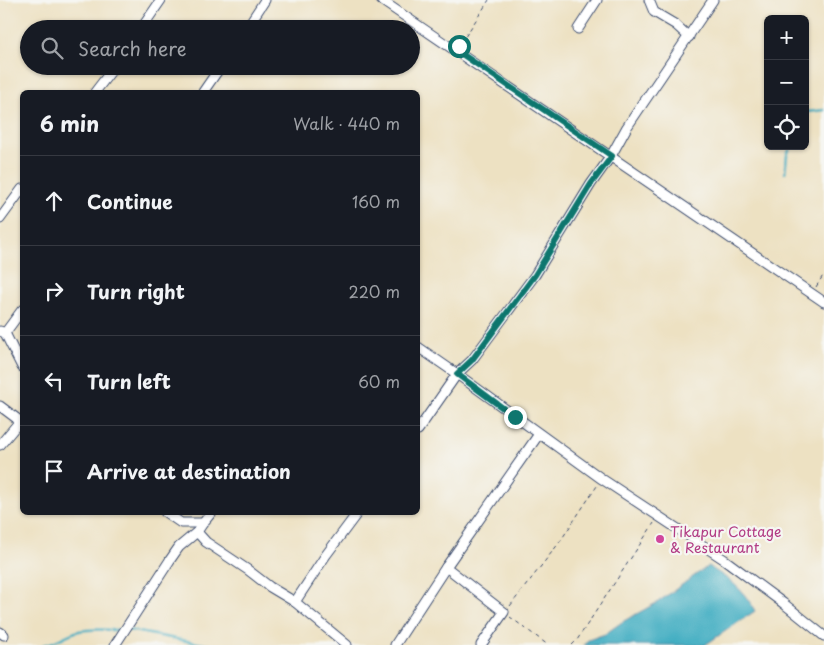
<!DOCTYPE html>
<meta charset="utf-8">
<style>
body{margin:0;font-family:"Playpen Sans",sans-serif;background:#20242c;color:#f1f3f6}
.controls{position:absolute;right:15px;top:15px;display:grid;overflow:hidden;border-radius:8px;box-shadow:0 1px 4px #0004}
.controls button{width:45px;height:45px;display:grid;place-items:center;padding:0;border:0;border-bottom:1px solid #363941;background:#171b24;color:#f1f3f6;font:25px sans-serif}
.stop{position:absolute;width:15px;height:15px;margin:-11px;border:4px solid #0f766e;border-radius:50%;background:#fff}
.stop.end{background:#0f766e;border-color:#fff;box-shadow:0 1px 5px #0008}
.list{margin:0;padding:0;list-style:none}
h2{display:flex;justify-content:space-between;align-items:center;height:65px;margin:0;padding:0 20px;font-size:21px}
h2 small{font-size:16px;font-weight:400;color:#9ea1a6}
.list li{display:grid;grid-template-columns:32px 1fr auto;gap:15px;align-items:center;box-sizing:border-box;height:90px;padding:0 20px;border-top:1px solid #363941}
.list b{display:block;font-size:19px;white-space:nowrap}
.list em{font-size:16px;font-style:normal;color:#9ea1a6}
.icon{flex:none;width:28px;height:28px;fill:none;stroke:currentColor;stroke-width:2;stroke-linecap:round;stroke-linejoin:round}
.map{position:relative;flex:none;width:824px;height:645px;overflow:hidden}
.search{position:absolute;background:#171b24;box-shadow:0 1px 4px #0004;left:20px;top:20px;width:400px;height:55px;display:flex;align-items:center;gap:12px;box-sizing:border-box;padding:0 18px;border-radius:28px;color:#9ea1a6;font-size:19px}
.panel{position:absolute;background:#171b24;box-shadow:0 1px 4px #0004;left:20px;top:90px;width:400px;height:425px;border-radius:8px}
.map>svg:first-child{display:block}
.water{fill:#43aec2;stroke:#2f6e90}
.lines{fill:none;stroke-linecap:round;stroke-linejoin:round}
.stream{stroke:#43aec2;stroke-width:2.5}
.street-casing{stroke:#3a4a6d;stroke-width:11}
.path{stroke:#3a4a6d;stroke-width:1;stroke-dasharray:4 4;stroke-linecap:butt}
.street{stroke:#fff;stroke-width:9}
.route{stroke:#0f766e;stroke-width:6}
.hotel-dot{fill:#d1479c;stroke:#f6f6f2;stroke-width:2}
.labels{text-anchor:middle;dominant-baseline:central;stroke-width:4.5;stroke-linejoin:round;paint-order:stroke}
.hotel-label{font-size:14px;fill:#b23c85;stroke:#f6f6f2;text-anchor:start}
</style>
<div class="map">
<svg width="824" height="645" viewBox="0 0 824 645">
<rect width="100%" height="100%" fill="#f6f6f2"/>
<filter id="ink" filterUnits="userSpaceOnUse"><feTurbulence type="fractalNoise" baseFrequency=".02" numOctaves="2"/><feDisplacementMap in="SourceGraphic" scale="10" xChannelSelector="R" yChannelSelector="G"/><feConvolveMatrix kernelMatrix="1 2 1 2 8 2 1 2 1" color-interpolation-filters="sRGB"/></filter>
<filter id="wash" filterUnits="userSpaceOnUse"><feTurbulence type="fractalNoise" baseFrequency=".0096" numOctaves="4" result="noise"/><feDisplacementMap in="SourceGraphic" scale="20" xChannelSelector="R" yChannelSelector="G"/><feGaussianBlur stdDeviation="1.12" result="paint"/><feColorMatrix in="noise" values="0 0 0 0 0 0 0 0 0 0 0 0 0 0 0 0 0 1.4 0 .05"/><feComposite in="paint" operator="in"/></filter>
<g filter="url(#wash)">
<rect width="100%" height="100%" fill="#ede1c2"/>
<!-- water -->
<path class="water" d="M708 566C730 580 742 587 755 611L705 645H584L588 640 605 634 622 622 658 602Z"/>
<g class="lines">
<!-- stream -->
<g class="stream">
<polyline points="805,117 807,112 824,110"/>
<polyline points="785,173 787,155 791,146"/>
<polyline points="128,630 208,645"/>
<path d="M43 645C56 643 66 634 79 631 93 628 105 630 119 630"/>
</g>
</g>
</g>
<g filter="url(#ink)">
<g class="lines">
<defs>
<g id="street">
<polyline points="381,0 824,302"/>
<polyline points="649,0 654,12 676,25 689,37"/>
<polyline points="141,29 161,0"/>
<polyline points="246,29 265,0"/>
<polyline points="578,29 597,0"/>
<polyline points="95,92 115,66"/>
<polyline points="203,92 221,66"/>
<polyline points="0,219 22,189"/>
<polyline points="0,331 5,333 22,367"/>
<polyline points="5,333 22,310"/>
<polyline points="418,347 457,374 472,360 535,275 591,184 611,156 627,127 713,0"/>
<polyline points="0,406 20,421"/>
<polyline points="418,430 457,374 602,479 725,560 783,603 824,636"/>
<polyline points="0,445 20,421 22,423"/>
<polyline points="165,512 181,523 203,523 212,512"/>
<polyline points="197,532 206,542 248,570 270,587 295,602 347,645"/>
<polyline points="295,602 326,555 358,512"/>
<polyline points="0,632 4,635"/>
<polyline points="115,645 170,560 179,547 197,532 203,523"/>
<polyline points="395,645 446,567"/>
<polyline points="481,645 504,612 446,567 539,434"/>
</g>
</defs>
<!-- street casing -->
<use href="#street" class="street-casing"/>
<!-- path -->
<g class="path">
<polyline points="461,43 489,0"/>
<polyline points="816,287 824,274"/>
<polyline points="510,606 559,543 597,486"/>
<polyline points="510,617 548,645"/>
<polyline points="572,645 577,640 654,523"/>
</g>
<!-- street -->
<use href="#street" class="street"/>
</g>
</g>
<g class="lines" filter="url(#ink)">
<!-- route -->
<polyline class="route" points="459,46 456,50 612,156 591,184 535,275 472,360 457,374 515,417"/>
</g>
<!-- markers -->
<circle class="hotel-dot" cx="660" cy="539" r="5"/>
<g class="labels">
<!-- hotel labels -->
<g class="hotel-label">
<text x="670" y="531">Tikapur Cottage<tspan x="670" dy="16">&amp; Restaurant</tspan></text>
</g>
</g>
</svg>
<div class="controls">
<button>+</button>
<button>−</button>
<button><svg class="icon" aria-label="locate" viewBox="0 0 24 24"><circle cx="12" cy="12" r="6"/><path d="M12 2v4M12 18v4M2 12h4M18 12h4"/></svg></button>
</div>
<div class="stop" style="left:459px;top:46px"></div>
<div class="stop end" style="left:515px;top:417px"></div>
<div class="search"><svg class="icon" aria-label="search" viewBox="0 0 24 24"><circle cx="10" cy="10" r="6"/><path d="M15 15l6 6"/></svg>Search here</div>
<section class="panel">
<h2>6 min<small>Walk · 440 m</small></h2>
<ul class="list">
<li><svg class="icon" aria-label="ahead" viewBox="0 0 24 24"><path d="M12 20V5M6 11l6-6 6 6"/></svg><div><b>Continue</b></div><em>160 m</em></li>
<li><svg class="icon" aria-label="right" viewBox="0 0 24 24"><path d="M7 20v-9h11M14 6l5 5-5 5"/></svg><div><b>Turn right</b></div><em>220 m</em></li>
<li><svg class="icon" aria-label="left" viewBox="0 0 24 24"><path d="M17 20v-9H6M10 6l-5 5 5 5"/></svg><div><b>Turn left</b></div><em>60 m</em></li>
<li><svg class="icon" aria-label="arrive" viewBox="0 0 24 24"><path d="M6 21V4h12l-3 4 3 4H6"/></svg><div><b>Arrive at destination</b></div></li>
</ul>
</section>
</div>
